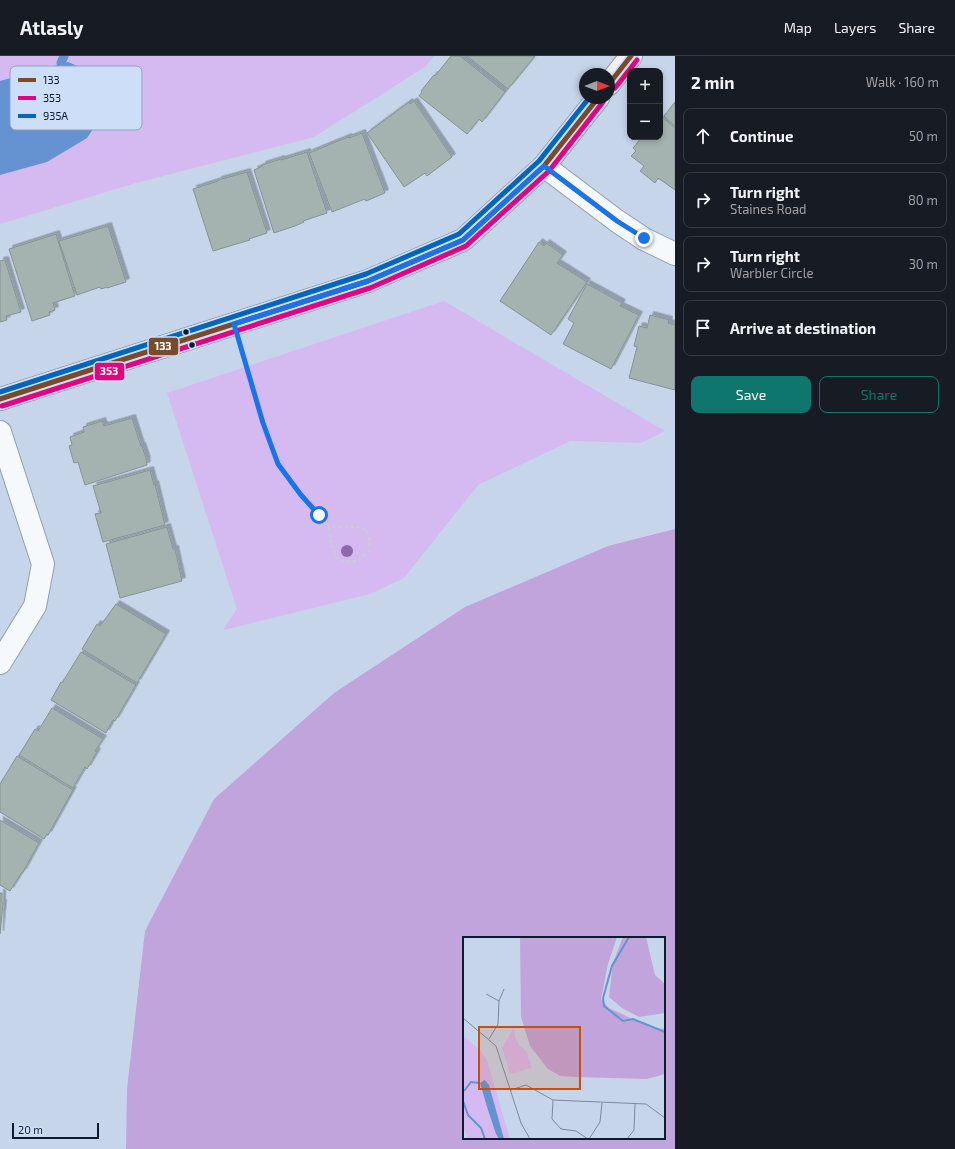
<!DOCTYPE html>
<meta charset="utf-8">
<style>
body{margin:0;font-family:"Exo 2",sans-serif;background:#20242c;color:#f1f3f6}
.controls{position:absolute;right:12px;top:12px;display:grid;overflow:hidden;border-radius:8px;box-shadow:0 2px 6px #0003}
.controls button{width:36px;height:36px;display:grid;place-items:center;padding:0;border:0;border-bottom:1px solid #363941;background:#171b24;color:#f1f3f6;font:20px sans-serif}
.compass{position:absolute;left:579px;top:12px;width:36px;height:36px;border-radius:50%;background:#171b24;box-shadow:0 2px 6px #0003;rotate:90deg}
.scale{position:absolute;left:12px;bottom:10px;width:87px;box-sizing:border-box;padding-left:4px;border:2px solid #0a1a30;border-top:0;font-size:11px;line-height:14px;white-space:nowrap;color:#0a1a30;-webkit-text-stroke:3px #cddef8;paint-order:stroke}
.stop{position:absolute;width:12px;height:12px;margin:-9px;border:3px solid #1a73e8;border-radius:50%;background:#fff}
.stop.end{background:#1a73e8;border-color:#fff;box-shadow:0 1px 4px #0008}
.list{margin:0;padding:0;list-style:none}
h2{display:flex;justify-content:space-between;align-items:center;height:52px;margin:0;padding:0 16px;font-size:17px}
h2 small{font-size:13px;font-weight:400;color:#9ea1a6}
.list li{display:grid;grid-template-columns:26px 1fr auto;gap:12px;align-items:center;box-sizing:border-box;height:56px;margin:0 8px 8px;padding:0 8px;border:1px solid #363941;border-radius:8px}
.list b{display:block;font-size:15px;white-space:nowrap}
.list p{margin:0;font-size:13px;white-space:nowrap;color:#9ea1a6}
.list em{font-size:13px;font-style:normal;color:#9ea1a6}
.actions{display:flex;gap:8px;padding:12px 16px}
.actions a{flex:1;padding:9px 0;border:1px solid #0f766e;border-radius:8px;text-align:center;font-size:14px;color:#0f766e}
.actions .main{background:#0f766e;color:#fff}
.icon{flex:none;width:22px;height:22px;fill:none;stroke:currentColor;stroke-width:2;stroke-linecap:round;stroke-linejoin:round}
.map{position:relative;flex:none;width:675px;height:1093px;overflow:hidden}
header{display:flex;align-items:center;gap:24px;box-sizing:border-box;height:56px;padding:0 20px;background:#171b24;border-bottom:1px solid #363941}
header strong{font-size:19px}
nav{display:flex;gap:22px;margin-inline-start:auto;font-size:14px}
main{display:flex}
aside{flex:1;background:#171b24}
.map>svg:first-child{display:block}
.green{fill:#d4baf0}
.forest{fill:#c1a4dc;fill-rule:evenodd}
.water{fill:#6593d2}
.lines{fill:none;stroke-linecap:round;stroke-linejoin:round}
.stream{stroke:#6593d2;stroke-width:9}
.building{fill:#a4b3b0;stroke:#859492;filter:url(#shadow)}
.street-casing{stroke:#919fb3;stroke-width:24}
.secondary-casing{stroke:#919fb3;stroke-width:24}
.path{stroke:#c8ccd3;stroke-width:2.5;stroke-dasharray:3 3;stroke-linecap:butt}
.street{stroke:#f6f9fc;stroke-width:22}
.secondary{stroke:#f0f0f0;stroke-width:22}
.bus-1-casing{stroke:#cddef8;stroke-width:8}
.bus-2-casing{stroke:#cddef8;stroke-width:8}
.bus-3-casing{stroke:#cddef8;stroke-width:8}
.bus-1{stroke:#7a4b2a;stroke-width:5}
.bus-2{stroke:#e5007d;stroke-width:5}
.bus-3{stroke:#0065bd;stroke-width:5}
.tree{fill:#8f67ac}
.route{stroke:#1a73e8;stroke-width:5}
.bus-dot{fill:#0a1a30;stroke:#cddef8;stroke-width:1.5}
.inset-river{fill:none;stroke:#6593d2;stroke-width:2}
.inset-road{fill:none;stroke:#7b8a9f;stroke-width:1}
.view{fill:#c75011;fill-opacity:0.15;stroke:#c75011;stroke-width:2}
.inset-edge{fill:none;stroke:#0a1a30;stroke-width:2}
.key{fill:#cddef8;stroke:#92a3bc;stroke-width:1}
.key-label{font-size:11px;fill:#0a1a30}
.line-badge{stroke:#cddef8;stroke-width:1.5}
.badge-label{font-size:11px;text-anchor:middle;font-weight:bold;fill:#fff}
</style>
<header>
<strong>Atlasly</strong>
<nav><a>Map</a><a>Layers</a><a>Share</a></nav>
</header>
<main>
<div class="map">
<svg width="675" height="1093" viewBox="0 0 675 1093">
<defs>
<filter id="shadow"><feDropShadow dx="3.5" dy="-3.5" stdDeviation="0" flood-color="#0004"/></filter>
</defs>
<rect width="100%" height="100%" fill="#c6d5e9"/>
<!-- green -->
<g class="green">
<polygon points="0,0 434,0 425,11 314,81 136,127 0,168"/>
<polygon points="444,245 665,375 641,387 570,385 478,429 404,522 370,538 223,574 237,553 167,337"/>
</g>
<!-- forest -->
<path class="forest" d="M675 473V1093H126L127 1033 145 875 214 743 334 637 465 551 608 490ZM464 882H664V1082H464Z"/>
<!-- water -->
<polygon class="water" points="68,6 89,15 99,38 99,64 87,82 47,106 0,119 0,25"/>
<g class="lines">
<!-- stream -->
<polyline class="stream" points="61,7 64,0"/>
</g>
<!-- building -->
<g class="building">
<polygon points="451,0 460,0 505,36 482,66 479,63 467,78 419,40 422,36 421,35 434,19 435,20"/>
<polygon points="467,0 535,0 508,33"/>
<polygon points="414,45 452,101 427,120 425,117 404,131 367,77 409,46 410,48"/>
<polygon points="675,46 675,70 664,60"/>
<polygon points="662,61 675,72 675,134 658,122 655,127 640,115 644,110 631,100 636,95 633,92 642,81 660,81 660,64"/>
<polygon points="362,77 385,137 366,145 365,143 332,156 309,97 348,81 349,82"/>
<polygon points="307,96 327,157 303,165 304,166 295,170 274,177 254,114 263,110 262,109 281,103 281,104"/>
<polygon points="247,116 267,177 249,183 250,184 213,195 193,133 218,125 218,124"/>
<polygon points="108,170 126,226 107,232 107,231 101,233 100,231 77,239 59,185"/>
<polygon points="56,178 75,240 53,247 55,254 49,256 50,259 32,265 9,193"/>
<polygon points="539,186 544,190 546,187 563,199 557,207 587,226 551,279 500,245"/>
<polygon points="5,204 21,256 6,260 7,264 0,266 0,205"/>
<polygon points="587,228 622,247 620,250 639,259 611,313 563,288 574,267 568,263"/>
<polygon points="650,259 669,264 668,267 675,269 675,334 629,322 637,291 634,290 639,270 647,272"/>
<polygon points="132,362 141,390 142,390 147,405 146,405 147,409 85,429 78,406 74,407 69,390 72,389 70,381 84,376 83,371 102,365 104,370"/>
<polygon points="150,414 154,429 155,428 165,469 103,486 95,458 101,457 93,430"/>
<polygon points="167,471 173,493 175,493 182,525 120,542 106,488"/>
<polygon points="116,548 166,578 137,627 82,593 97,568 100,570"/>
<polygon points="81,596 136,629 115,665 113,664 106,677 51,644 61,626 62,627"/>
<polygon points="52,652 103,683 95,695 97,696 87,713 85,711 73,732 19,699 35,673 38,675"/>
<polygon points="17,700 73,734 48,779 47,778 44,783 0,756 0,728"/>
<polygon points="0,764 39,787 23,816 22,816 10,835 0,829"/>
<polygon points="0,837 2,837 2,847 3,847 0,878"/>
</g>
<g class="lines">
<defs>
<g id="street">
<polyline points="544,110 617,165 644,183 675,198"/>
<polyline points="0,376 43,508 35,550 0,607"/>
</g>
<g id="secondary">
<polyline points="609,28 631,0"/>
<polyline points="0,343 368,225 463,184 544,110 598,42"/>
</g>
</defs>
<!-- street casing -->
<use href="#street" class="street-casing"/>
<!-- secondary casing -->
<use href="#secondary" class="secondary-casing"/>
<!-- path -->
<path class="path" d="M241 294 273 394 278 409 287 420 301 439 329 470 337 471H357L367 475C368 480 371 487 369 493 369 495 367 497 365 498 357 508 348 507 337 502L331 488 329 470"/>
<!-- street -->
<use href="#street" class="street"/>
<!-- secondary -->
<use href="#secondary" class="secondary"/>
<defs>
<g id="bus-1">
<polyline points="609,28 631,0"/>
<polyline points="0,343 368,225 463,184 544,110 598,42"/>
</g>
<g id="bus-2">
<polyline points="615,32 637,4"/>
<polyline points="2,350 370,232 466,190 549,115 603,46"/>
</g>
<polyline id="bus-3" points="0,336 366,218 459,178 539,105 589,42"/>
</defs>
<!-- bus-1 casing -->
<use href="#bus-1" class="bus-1-casing"/>
<!-- bus-2 casing -->
<use href="#bus-2" class="bus-2-casing"/>
<!-- bus-3 casing -->
<use href="#bus-3" class="bus-3-casing"/>
<!-- bus-1 -->
<use href="#bus-1" class="bus-1"/>
<!-- bus-2 -->
<use href="#bus-2" class="bus-2"/>
<!-- bus-3 -->
<use href="#bus-3" class="bus-3"/>
</g>
<!-- trees -->
<circle class="tree" cx="347" cy="495" r="6"/>
<g class="lines">
<!-- route -->
<polyline class="route" points="319,459 301,439 278,408 263,367 234,268 368,225 463,184 544,110 617,165 644,182"/>
</g>
<!-- markers -->
<g class="bus-dot">
<circle cx="186" cy="276" r="3.5"/>
<circle cx="192" cy="289" r="3.5"/>
</g>
<!-- overview -->
<g transform="translate(463 881)">
<rect width="202" height="202" fill="#c6d5e9"/>
<path d="M51 90 52 99 56 108 64 115 69 131 47 137 39 111ZM0 99 17 113 24 123 47 202H5L0 189Z" fill="#d4baf0"/>
<path d="M57 0H154L145 27 138 62 146 71 189 91 202 92V137L184 142 112 140 97 139 85 132 67 109 58 80ZM160 0H183L192 38 202 47V76L176 80 159 71 146 60 150 26Z" fill="#c1a4dc"/>
<path d="M22 143 26 148 41 202H36L33 197 25 173 17 146Z" fill="#6593d2"/>
<path class="inset-river" d="M166 0 149 29 140 61 141 69 160 84 170 82 202 95M1 154 8 145 17 146M0 164 5 178 18 191 22 202"/>
<path class="inset-road" d="M23 57 36 64M0 81 33 109 58 186 67 202M26 102 35 87 36 64 41 52M48 153 63 148 90 163 183 167 202 181M90 163 89 182 98 192 113 194 125 202M126 202 137 185 139 166M164 202 171 193 172 167"/>
<path class="view" d="M16 90H117V152H16Z"/>
<rect width="202" height="202" class="inset-edge"/>
</g>
<!-- legend -->
<rect x="10" y="10" width="132" height="64" rx="6" class="key"/>
<rect x="18" y="22" width="18" height="4" fill="#7a4b2a"/>
<rect x="18" y="40" width="18" height="4" fill="#e5007d"/>
<rect x="18" y="58" width="18" height="4" fill="#0065bd"/>
<g class="key-label">
<text x="43" y="28">133</text>
<text x="43" y="46">353</text>
<text x="43" y="64">935A</text>
</g>
<g class="line-badge">
<rect x="148" y="281" width="31" height="19" rx="4" fill="#7a4b2a"/>
<rect x="94" y="306" width="31" height="19" rx="4" fill="#e5007d"/>
</g>
<g class="badge-label">
<text x="163" y="294">133</text>
<text x="109" y="319">353</text>
</g>
</svg>
<div class="controls">
<button>+</button>
<button>−</button>
</div>
<svg class="compass" viewBox="-18 -18 36 36"><path d="M0-13l5 13h-10z" fill="#e53935"/><path d="M0 13l5-13h-10z" fill="#9ea1a6"/></svg>
<div class="scale">20 m</div>
<div class="stop" style="left:319px;top:459px"></div>
<div class="stop end" style="left:644px;top:182px"></div>
</div>
<aside>
<h2>2 min<small>Walk · 160 m</small></h2>
<ul class="list">
<li><svg class="icon" aria-label="ahead" viewBox="0 0 24 24"><path d="M12 20V5M6 11l6-6 6 6"/></svg><div><b>Continue</b></div><em>50 m</em></li>
<li><svg class="icon" aria-label="right" viewBox="0 0 24 24"><path d="M7 20v-9h11M14 6l5 5-5 5"/></svg><div><b>Turn right</b><p>Staines Road</p></div><em>80 m</em></li>
<li><svg class="icon" aria-label="right" viewBox="0 0 24 24"><path d="M7 20v-9h11M14 6l5 5-5 5"/></svg><div><b>Turn right</b><p>Warbler Circle</p></div><em>30 m</em></li>
<li><svg class="icon" aria-label="arrive" viewBox="0 0 24 24"><path d="M6 21V4h12l-3 4 3 4H6"/></svg><div><b>Arrive at destination</b></div></li>
</ul>
<div class="actions"><a class="main">Save</a><a>Share</a></div>
</aside>
</main>
